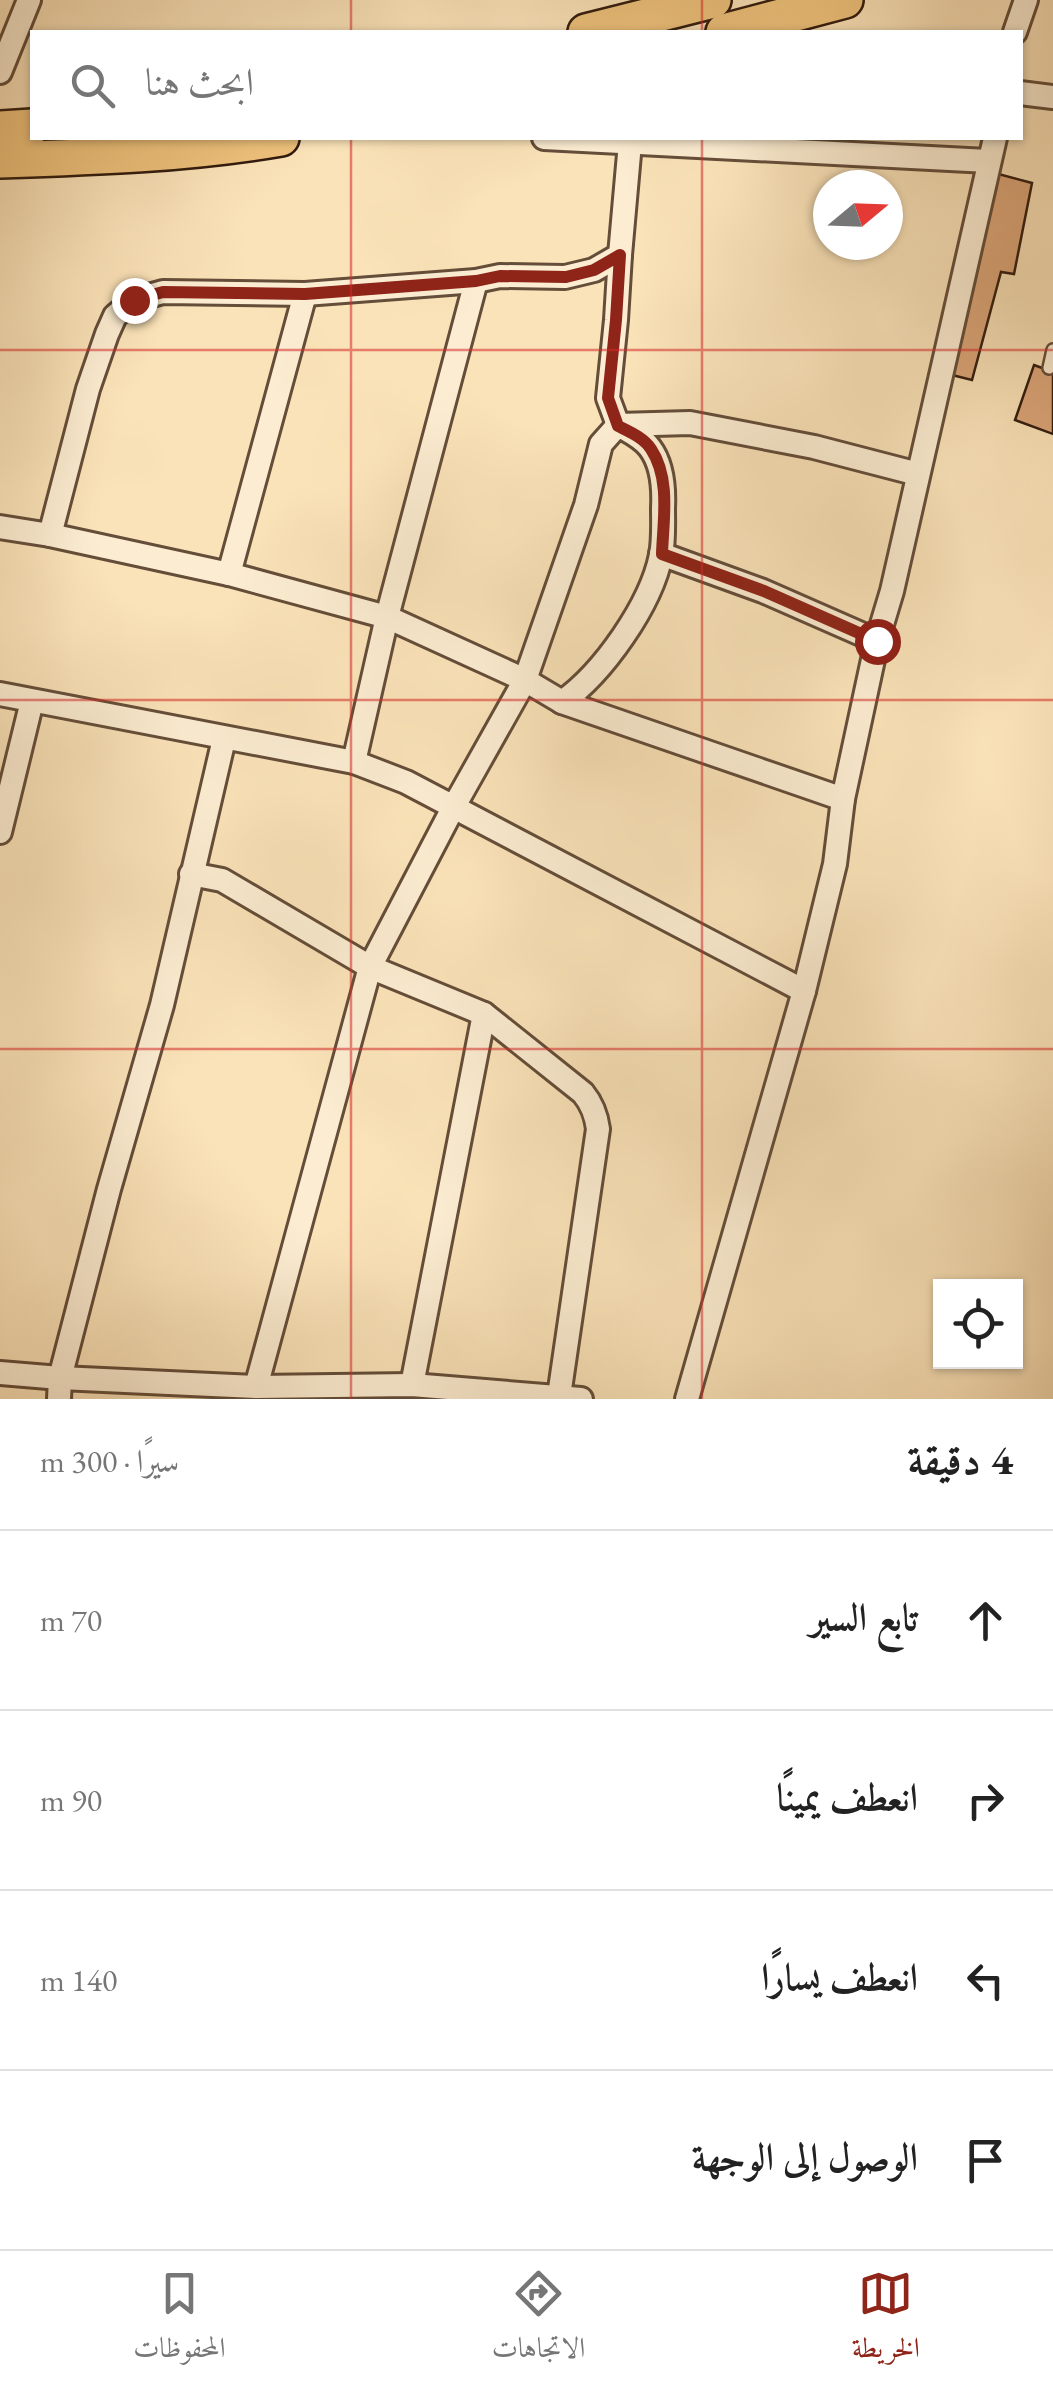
<!DOCTYPE html>
<html lang="ar">
<meta charset="utf-8">
<style>
body{margin:0;font-family:"EB Garamond",Amiri,serif;background:#f6f6f6;color:#222;direction:rtl}
.controls{position:absolute;right:30px;bottom:30px;display:grid;overflow:hidden;border-radius:0px;box-shadow:0 2px 8px #0004}
.controls button{width:90px;height:90px;display:grid;place-items:center;padding:0;border:0;border-bottom:2px solid #e0e0e0;background:#fff;color:#222;font:50px sans-serif}
.compass{position:absolute;left:813px;top:170px;width:90px;height:90px;border-radius:50%;background:#fff;box-shadow:0 2px 8px #0004;rotate:71deg}
.stop{position:absolute;width:30px;height:30px;margin:-22px;border:8px solid #8f2418;border-radius:50%;background:#fff}
.stop.end{background:#8f2418;border-color:#fff;box-shadow:0 2px 10px #0008}
.list{margin:0;padding:0;list-style:none}
h2{display:flex;justify-content:space-between;align-items:center;height:130px;margin:0;padding:0 40px;font-size:42px}
h2 small{font-size:32px;font-weight:400;color:#767676}
.list li{display:grid;grid-template-columns:65px 1fr auto;gap:30px;align-items:center;box-sizing:border-box;height:180px;padding:0 40px;border-top:2px solid #e0e0e0}
.list b{display:block;font-size:38px;white-space:nowrap}
.list em{font-size:32px;font-style:normal;color:#767676}
.icon{flex:none;width:55px;height:55px;fill:none;stroke:currentColor;stroke-width:2;stroke-linecap:round;stroke-linejoin:round}
.map{position:relative;flex:none;width:1053px;height:1399px;overflow:hidden;direction:ltr}
.search{position:absolute;background:#fff;box-shadow:0 2px 8px #0004;left:30px;right:30px;top:30px;height:110px;display:flex;align-items:center;gap:25px;box-sizing:border-box;padding:0 35px;border-radius:0px;color:#767676;font-size:38px}
.sheet{height:850px;background:#fff}
nav{display:flex;justify-content:space-around;align-items:center;box-sizing:border-box;height:140px;border-top:2px solid #e0e0e0;background:#fff;font-size:28px;color:#767676}
nav a{display:grid;justify-items:center;gap:5px}
nav .on{color:#8f2418}
.map>svg:first-child{display:block}
.building{fill:#dba578;stroke:#311b0e;stroke-width:2.5}
.lines{fill:none;stroke-linecap:round;stroke-linejoin:round}
.service-casing{stroke:#644d39;stroke-width:16}
.minor-casing{stroke:#644d39;stroke-width:28}
.primary-casing{stroke:#311b0e;stroke-width:40}
.service{stroke:#fcedd2;stroke-width:11}
.minor{stroke:#fcedd2;stroke-width:22}
.primary{stroke:#eec27c;stroke-width:35}
.route{stroke:#8f2418;stroke-width:12}
.grid{fill:none;stroke:#d62828;stroke-width:2.5;stroke-opacity:0.55}
</style>
<div class="map">
<svg width="1053" height="1399" viewBox="0 0 1053 1399">
<rect width="100%" height="100%" fill="#fbe3b9"/>
<filter id="stains"><feTurbulence type="fractalNoise" baseFrequency=".002" numOctaves="4"/><feColorMatrix values="0 0 0 0 .2 0 0 0 0 .09 0 0 0 0 .02 0 0 0 .5 -.17"/></filter>
<radialGradient id="worn" r=".72"><stop offset=".6" stop-color="#630" stop-opacity="0"/><stop offset="1" stop-color="#630" stop-opacity=".3"/></radialGradient>
<!-- building -->
<g class="building">
<polygon points="991,172 1032,183 1014,274 1001,272 972,380 944,373"/>
<polygon points="1034,365 1053,372 1053,434 1015,420"/>
</g>
<g class="lines">
<defs>
<polyline id="service" points="1049,368 1053,350"/>
<g id="minor">
<polyline points="1015,32 1026,0"/>
<polyline points="0,72 29,0"/>
<polyline points="1020,93 1053,97"/>
<polyline points="544,138 988,161"/>
<path d="M0 527 50 535 229 574 387 617 525 680 562 702C603 673 651 605 661 555 664 540 663 523 663 508 664 488 662 464 650 448 642 437 630 432 618 425L608 398 616 320 620 255"/>
<polyline points="50,535 88,389 107,334 115,316 134,300 163,292 305,294 476,281 500,276 565,277 594,270 620,255 630,143"/>
<polyline points="661,554 763,591 877,641"/>
<polyline points="229,574 305,294"/>
<polyline points="0,694 354,762 406,782 804,991 687,1399"/>
<polyline points="562,702 843,799"/>
<polyline points="354,762 387,617 476,281"/>
<polyline points="0,832 32,701"/>
<path d="M191 874 222 880 370 967 484 1014 583 1093C592 1104 596 1114 598 1129L559 1396"/>
<polyline points="804,991 835,864 843,799 877,641 892,591 995,138"/>
<polyline points="0,1373 60,1378 256,1387 412,1385 581,1399"/>
<polyline points="412,1385 484,1014"/>
<polyline points="256,1387 370,967 453,808 525,680 586,505 601,444 618,425 690,423 814,447 918,474"/>
<polyline points="59,1399 60,1378 109,1189 162,1005 224,739"/>
</g>
<g id="primary">
<polyline points="586,32 713,0"/>
<polyline points="724,32 845,0"/>
<polyline points="0,129 32,127"/>
<path d="M0 160C94 157 188 154 281 138"/>
</g>
</defs>
<!-- service casing -->
<use href="#service" class="service-casing"/>
<!-- minor casing -->
<use href="#minor" class="minor-casing"/>
<!-- primary casing -->
<use href="#primary" class="primary-casing"/>
<!-- service -->
<use href="#service" class="service"/>
<!-- minor -->
<use href="#minor" class="minor"/>
<!-- primary -->
<use href="#primary" class="primary"/>
</g>
<g class="lines">
<!-- route -->
<path class="route" d="M134 300 163 292 305 294 476 281 500 276 566 277 594 270 620 255 616 320 608 398 618 426C630 432 644 438 651 449 671 479 663 521 662 554L764 591 877 641"/>
</g>
<!-- grid -->
<path class="grid" d="M351 0V32M702 0V32M351 138V1399M702 138V1399M0 350H1053M0 700H1053M0 1049H1053"/>
<rect width="100%" height="100%" filter="url(#stains)"/>
<rect width="100%" height="100%" fill="url(#worn)"/>
</svg>
<div class="controls">
<button><svg class="icon" aria-label="locate" viewBox="0 0 24 24"><circle cx="12" cy="12" r="6"/><path d="M12 2v4M12 18v4M2 12h4M18 12h4"/></svg></button>
</div>
<svg class="compass" viewBox="-18 -18 36 36"><path d="M0-13l5 13h-10z" fill="#e53935"/><path d="M0 13l5-13h-10z" fill="#767676"/></svg>
<div class="stop" style="left:877px;top:641px"></div>
<div class="stop end" style="left:134px;top:300px"></div>
<div class="search"><svg class="icon" aria-label="search" viewBox="0 0 24 24"><circle cx="10" cy="10" r="6"/><path d="M15 15l6 6"/></svg>ابحث هنا</div>
</div>
<section class="sheet">
<h2>4 دقيقة<small>سيرًا · 300 m</small></h2>
<ul class="list">
<li><svg class="icon" aria-label="ahead" viewBox="0 0 24 24"><path d="M12 20V5M6 11l6-6 6 6"/></svg><div><b>تابع السير</b></div><em>70 m</em></li>
<li><svg class="icon" aria-label="right" viewBox="0 0 24 24"><path d="M7 20v-9h11M14 6l5 5-5 5"/></svg><div><b>انعطف يمينًا</b></div><em>90 m</em></li>
<li><svg class="icon" aria-label="left" viewBox="0 0 24 24"><path d="M17 20v-9H6M10 6l-5 5 5 5"/></svg><div><b>انعطف يسارًا</b></div><em>140 m</em></li>
<li><svg class="icon" aria-label="arrive" viewBox="0 0 24 24"><path d="M6 21V4h12l-3 4 3 4H6"/></svg><div><b>الوصول إلى الوجهة</b></div></li>
</ul>
</section>
<nav>
<a class="on"><svg class="icon" aria-label="map" viewBox="0 0 24 24"><path d="M3 6l6-2 6 2 6-2v14l-6 2-6-2-6 2zM9 4v14M15 6v14"/></svg>الخريطة</a>
<a><svg class="icon" aria-label="directions" viewBox="0 0 24 24"><path d="M12 3l9 9-9 9-9-9zM9 14v-3h6M13 9l2 2-2 2"/></svg>الاتجاهات</a>
<a><svg class="icon" aria-label="saved" viewBox="0 0 24 24"><path d="M7 4h10v16l-5-4-5 4z"/></svg>المحفوظات</a>
</nav>
